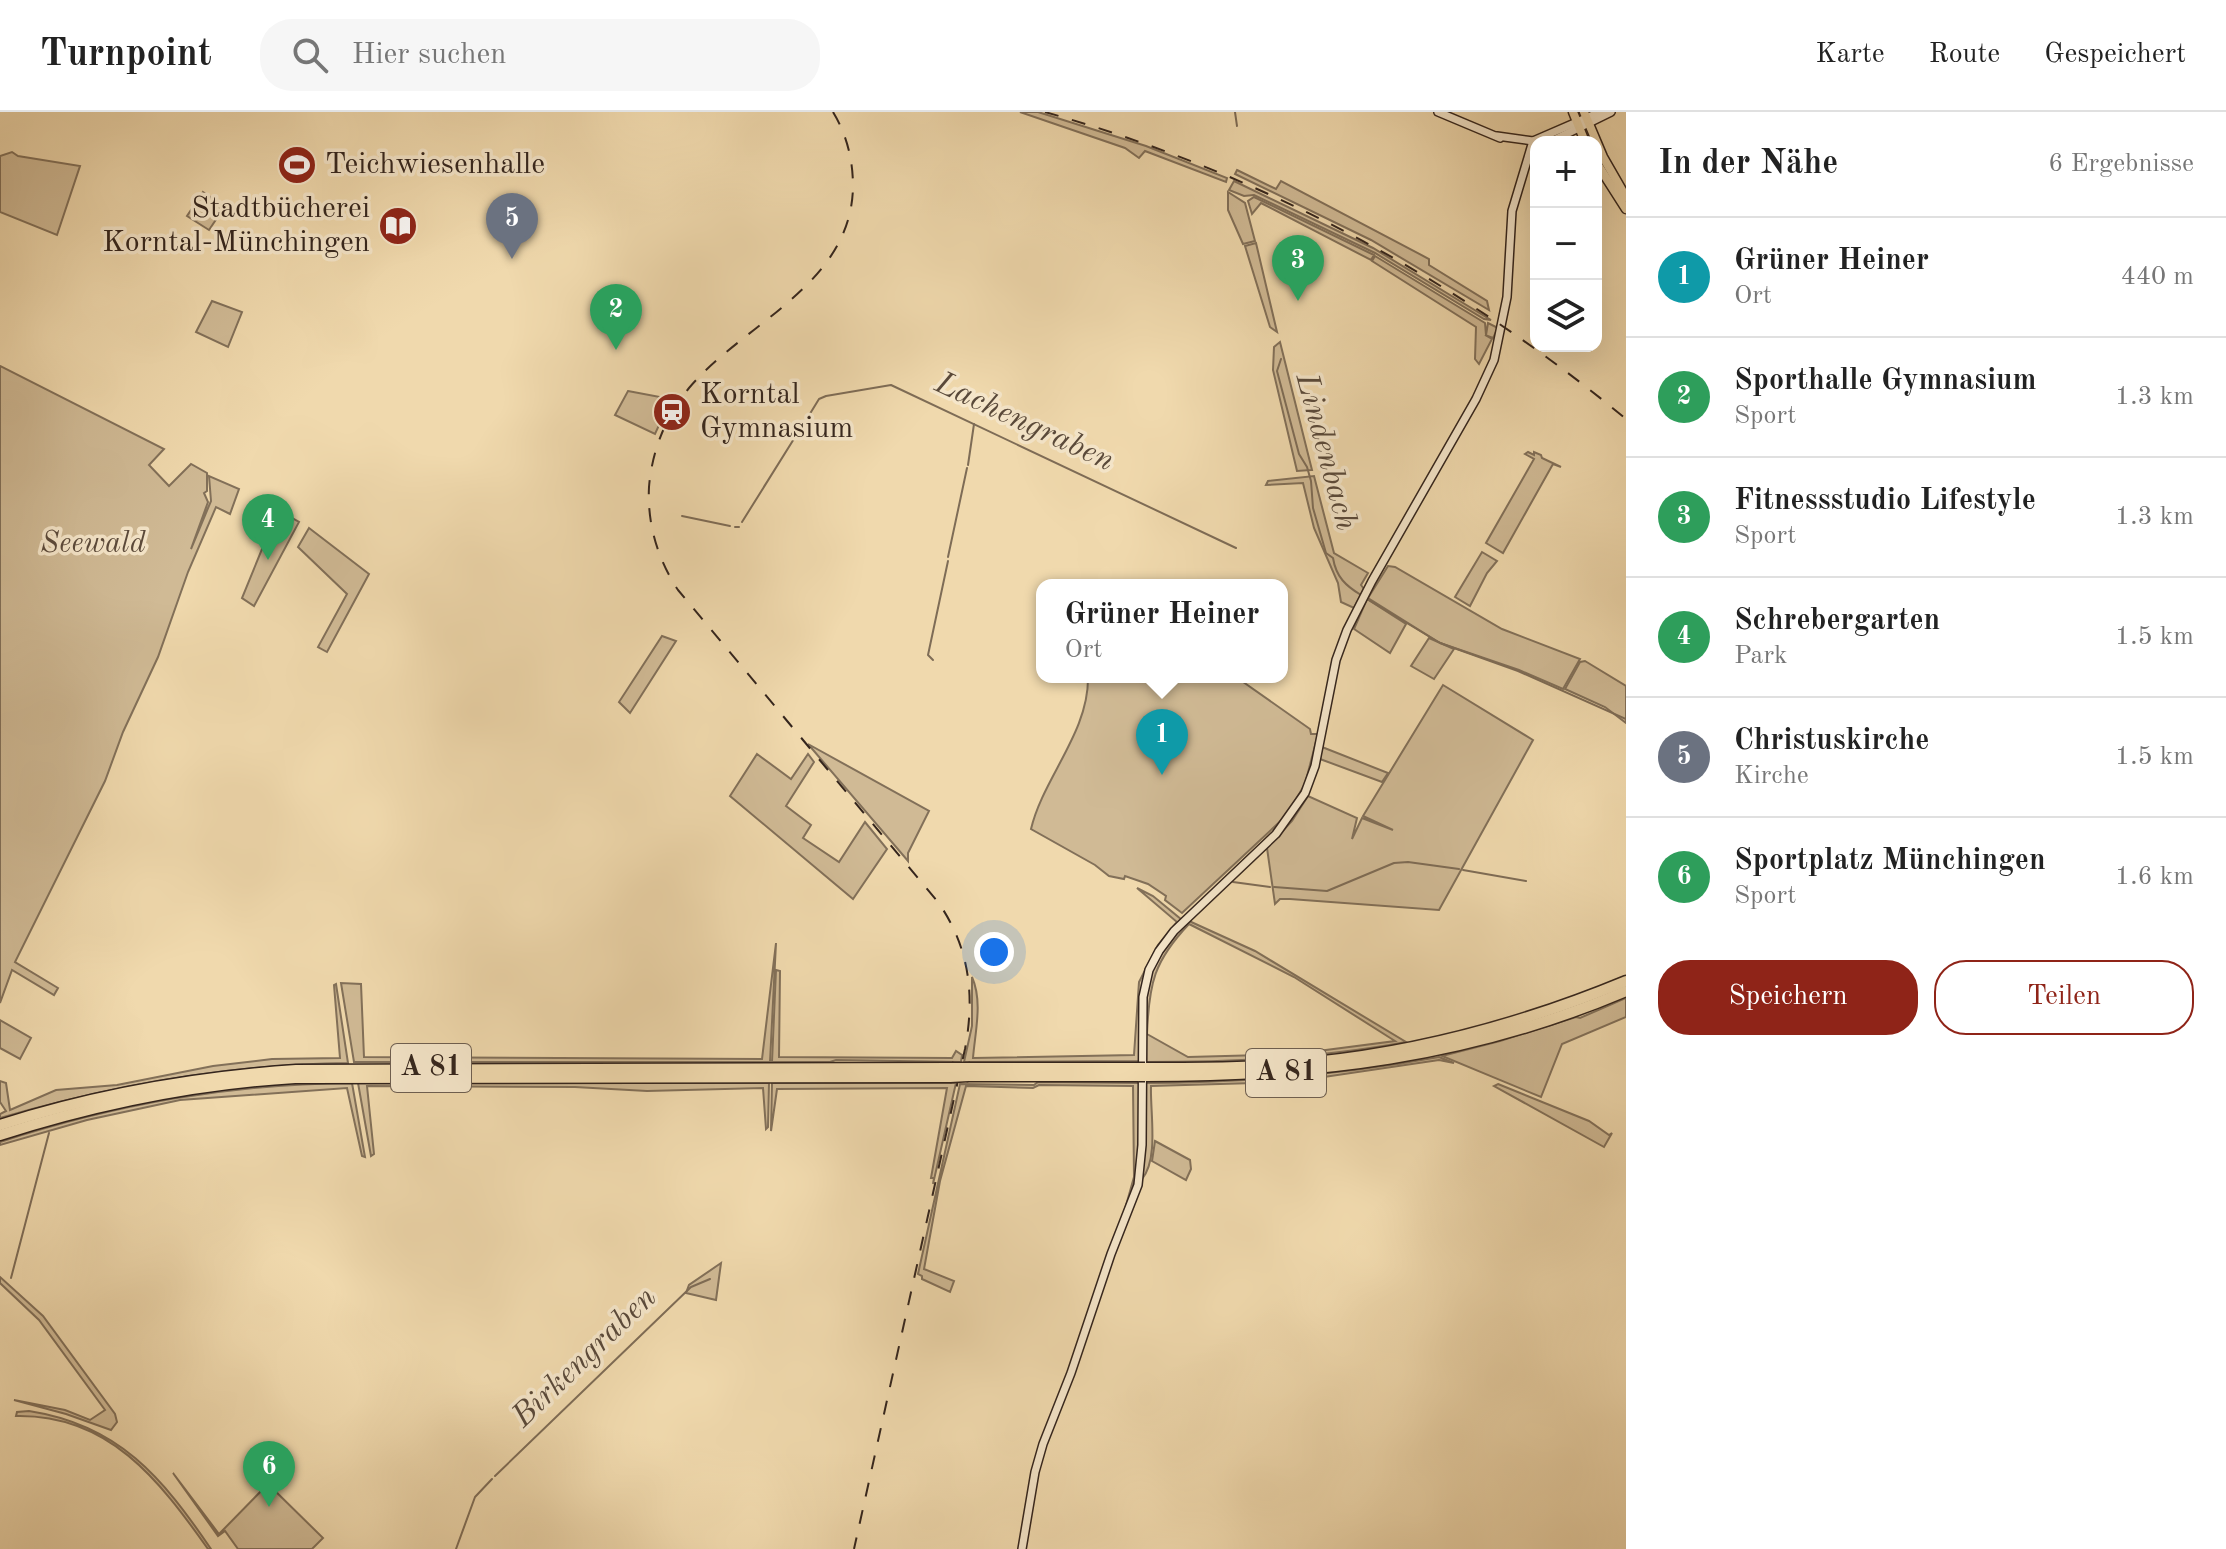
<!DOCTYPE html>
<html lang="de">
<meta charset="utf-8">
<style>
body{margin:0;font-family:"Old Standard TT",serif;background:#f6f6f6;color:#222}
.controls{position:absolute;right:24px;top:24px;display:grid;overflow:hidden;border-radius:16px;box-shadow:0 8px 32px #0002}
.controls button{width:72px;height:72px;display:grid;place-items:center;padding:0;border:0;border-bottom:2px solid #e0e0e0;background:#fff;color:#222;font:40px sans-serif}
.you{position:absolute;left:994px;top:840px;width:28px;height:28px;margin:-20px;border:6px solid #fff;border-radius:50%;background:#1a73e8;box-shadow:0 0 0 12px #1a73e833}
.badge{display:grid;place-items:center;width:52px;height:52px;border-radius:50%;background:#8f2418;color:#fff;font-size:26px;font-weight:700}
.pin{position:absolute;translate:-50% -66px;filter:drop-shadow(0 2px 4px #0008)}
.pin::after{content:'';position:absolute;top:42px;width:28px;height:24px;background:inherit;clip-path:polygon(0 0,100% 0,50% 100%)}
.popup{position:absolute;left:1036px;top:467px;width:252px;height:104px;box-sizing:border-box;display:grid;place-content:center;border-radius:16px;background:#fff;filter:drop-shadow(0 2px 6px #0005);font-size:26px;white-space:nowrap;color:#767676}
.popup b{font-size:30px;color:#222}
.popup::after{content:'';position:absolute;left:50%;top:100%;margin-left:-16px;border:16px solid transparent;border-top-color:#fff}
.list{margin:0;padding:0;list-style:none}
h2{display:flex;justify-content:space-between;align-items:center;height:104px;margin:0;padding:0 32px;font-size:34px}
h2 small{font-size:26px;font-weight:400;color:#767676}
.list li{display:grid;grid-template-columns:52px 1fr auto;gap:24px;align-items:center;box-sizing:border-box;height:120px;padding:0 32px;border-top:2px solid #e0e0e0}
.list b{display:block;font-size:30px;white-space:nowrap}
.list p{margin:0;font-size:26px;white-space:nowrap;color:#767676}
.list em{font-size:26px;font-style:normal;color:#767676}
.actions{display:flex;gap:16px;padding:24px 32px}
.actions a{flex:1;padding:18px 0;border:2px solid #8f2418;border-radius:32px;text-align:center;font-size:28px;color:#8f2418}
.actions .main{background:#8f2418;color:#fff}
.icon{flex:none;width:44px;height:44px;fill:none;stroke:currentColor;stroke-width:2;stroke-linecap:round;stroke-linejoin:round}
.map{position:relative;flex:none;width:1626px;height:1437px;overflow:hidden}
header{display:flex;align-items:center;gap:48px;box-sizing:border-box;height:112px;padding:0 40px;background:#fff;border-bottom:2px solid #e0e0e0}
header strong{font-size:38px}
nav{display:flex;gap:44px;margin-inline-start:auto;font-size:28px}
.search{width:560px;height:72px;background:#f6f6f6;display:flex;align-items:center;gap:20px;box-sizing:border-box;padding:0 28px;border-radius:32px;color:#767676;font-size:30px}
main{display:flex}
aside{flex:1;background:#fff}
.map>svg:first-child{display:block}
.green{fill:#d0ba95;stroke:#827059;stroke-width:2;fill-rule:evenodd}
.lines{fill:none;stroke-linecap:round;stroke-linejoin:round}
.stream{stroke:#7e6c56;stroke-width:2}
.secondary-casing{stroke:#34251d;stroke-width:10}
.primary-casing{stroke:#34251d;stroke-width:11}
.motorway-casing{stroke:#34251d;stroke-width:13}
.secondary{stroke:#f5e6ca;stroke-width:7}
.primary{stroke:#f0d9ad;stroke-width:8}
.motorway{stroke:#f0d9ad;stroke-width:10}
.rail{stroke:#34251d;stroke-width:2;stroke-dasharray:14 14;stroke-linecap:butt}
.motorway-bridge-casing{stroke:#34251d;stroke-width:13;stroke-linecap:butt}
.motorway-bridge{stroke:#f0d9ad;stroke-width:10}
.labels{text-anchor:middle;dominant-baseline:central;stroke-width:7;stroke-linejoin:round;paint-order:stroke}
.shield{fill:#f5e6ca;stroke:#6e5f51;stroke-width:2}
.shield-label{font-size:28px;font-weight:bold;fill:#34251d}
.poi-label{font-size:30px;fill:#34251d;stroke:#f5e6ca;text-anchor:start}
.park-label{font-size:30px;font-style:italic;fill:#5b4a3b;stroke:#f5e6ca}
.water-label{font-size:32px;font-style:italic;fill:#59493a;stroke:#f5e6ca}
</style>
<header>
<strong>Turnpoint</strong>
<div class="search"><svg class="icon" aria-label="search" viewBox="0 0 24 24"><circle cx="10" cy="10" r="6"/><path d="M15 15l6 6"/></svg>Hier suchen</div>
<nav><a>Karte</a><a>Route</a><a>Gespeichert</a></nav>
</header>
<main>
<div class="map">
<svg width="1626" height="1437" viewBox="0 0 1626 1437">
<rect width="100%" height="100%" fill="#f0d9ad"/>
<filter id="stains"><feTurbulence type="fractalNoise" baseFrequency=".0025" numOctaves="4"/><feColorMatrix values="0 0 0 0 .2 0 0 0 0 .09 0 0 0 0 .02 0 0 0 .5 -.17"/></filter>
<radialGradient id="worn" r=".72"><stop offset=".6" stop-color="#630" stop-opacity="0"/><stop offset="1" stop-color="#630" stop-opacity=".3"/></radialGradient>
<!-- green -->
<g class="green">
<polygon points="1020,0 1038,0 1146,34 1227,66 1226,70 1145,39 1139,46 1125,36"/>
<polygon points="12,40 18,44 80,54 57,123 0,100 0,44"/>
<polygon points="1237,58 1276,77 1281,69 1429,147 1429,153 1487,189 1489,198 1371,128 1235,62"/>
<polygon points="1234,69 1373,136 1491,208 1484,207 1375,141 1254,83 1244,84 1229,78"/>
<polygon points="203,80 221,92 219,103 209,118 187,104"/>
<polygon points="1228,80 1245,91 1255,129 1243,132 1228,98"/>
<polygon points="1254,85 1374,143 1371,148 1261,91 1252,102 1248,89"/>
<polygon points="1256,131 1277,220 1270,215 1245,134"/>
<polygon points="1375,144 1485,211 1486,223 1488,211 1498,216 1493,226 1485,223 1492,227 1479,252 1475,247 1476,215 1372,149"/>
<polygon points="212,189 242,200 228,235 196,220"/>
<polygon points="1280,230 1312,358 1311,358 1297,359 1273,258 1274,235"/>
<polygon points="0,254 164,337 149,353 169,374 191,352 207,361 207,379 204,381 208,390 191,437 211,389 209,364 239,377 230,402 216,395 188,460 158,545 123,620 105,669 15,850 58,876 54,883 12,858 0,891"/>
<polygon points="628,279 660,285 659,292 666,298 655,322 615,303"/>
<polygon points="1528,340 1534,343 1534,340 1541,343 1542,346 1561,355 1553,352 1503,441 1486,431 1534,347 1525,342"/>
<polygon points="1314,364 1334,441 1368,461 1361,473 1364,477 1354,496 1341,490 1338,471 1314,416 1303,371 1266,373 1268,369"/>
<polygon points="278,398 299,410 254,494 242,486"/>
<polygon points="309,416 369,462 327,540 318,535 347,482 298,435"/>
<polygon points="1482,440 1497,449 1487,461 1470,494 1455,485"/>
<polygon points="1388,454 1395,455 1502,517 1580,547 1563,577 1519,558 1440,531 1368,486"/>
<polygon points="1367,487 1406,512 1390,541 1354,517"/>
<polygon points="662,524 676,529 630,601 619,590"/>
<polygon points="1429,526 1454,537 1434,567 1411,554"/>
<polygon points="1585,549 1626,574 1626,611 1605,595 1565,577 1580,550"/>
<path d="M1088 565H1236L1310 617 1311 622H1318L1305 672 1286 704 1182 801 1165 788 1166 784 1148 772 1125 764 1124 767 1109 764 1095 753 1031 717C1043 666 1089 620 1088 565Z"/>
<polygon points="1443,573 1533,628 1439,798 1290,787 1280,787 1275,792 1267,736 1292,709 1308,684 1357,706 1352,727 1362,706 1393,718 1363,704"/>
<polygon points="808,632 929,699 908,741 908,749"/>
<polygon points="1322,635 1388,661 1382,670 1320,647"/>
<polygon points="757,642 791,667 808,642 814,650 786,694 811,713 803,726 839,750 865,710 887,737 853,787 730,684"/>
<path d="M1137 776 1153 784 1182 808 1146 862 1140 949 964 950 972 914V865C983 890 975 920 973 946L1134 943 1139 870 1158 833 1177 810Z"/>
<path d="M1189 809 1255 839 1406 930C1322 946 1233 950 1145 950 1144 911 1141 871 1162 837 1169 827 1180 818 1189 809ZM1189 812 1294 865 1395 929 1295 942 1188 945 1147 922C1149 871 1154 849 1189 812Z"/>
<polygon points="776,831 770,950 354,950 341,871 361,872 364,945 762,947"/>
<polygon points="776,858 780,859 779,945 952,946 956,939 962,943 961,950 836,948 830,950 772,950"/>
<path d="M336 872 348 951C229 952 114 973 0 1006V1002L6 999 0 990V969L6 971 10 998 56 978 117 973 213 954 272 947 340 946 334 873Z"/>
<polygon points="1626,886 1626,905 1562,932 1541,985 1442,944 1500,929 1576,905 1580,906"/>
<polygon points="0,908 31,926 20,947 0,936"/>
<path d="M1439 945 1454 951 1439 948 1290 970 1151 974C1150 1000 1159 1047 1142 1067L1143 971C1244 971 1340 963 1439 945Z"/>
<path d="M1038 970 1140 971C1140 1020 1143 1058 1123 1104L1134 1065 1133 974 1039 973 1033 976 966 974 940 1069 924 1157 954 1169 950 1180 922 1167V1164L918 1162 960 972 1034 973Z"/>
<path d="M352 971 365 1045 362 1044 347 976 180 988 87 1008 0 1033V1030C117 992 229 972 352 971Z"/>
<polygon points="358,971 769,971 768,1015 766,1017 763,976 647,979 575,975 367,974 374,1042 371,1044"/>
<polygon points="772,971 956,971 933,1072 934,1066 931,1066 947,976 777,977 771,1019"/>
<polygon points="1498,972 1589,1009 1609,1023 1612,1021 1604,1035 1494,974"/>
<polygon points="1155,1029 1190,1048 1191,1057 1186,1068 1152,1049"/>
<polygon points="721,1151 716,1188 686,1181 689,1173"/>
<polygon points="0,1165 43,1204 115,1302 117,1310 111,1318 66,1302 14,1288 65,1298 90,1308 105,1298 39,1208 0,1171"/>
<path d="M29 1299C119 1313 162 1365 211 1437H208C159 1368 109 1302 16 1304L17 1300Z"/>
<polygon points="173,1361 219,1422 268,1372 323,1426 312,1437 238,1437 225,1419 218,1424"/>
</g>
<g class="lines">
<!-- stream -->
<g class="stream">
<polyline points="1235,0 1237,14"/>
<path d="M1281 247 1277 259 1299 342 1307 355 1311 369 1313 396 1326 441 1333 446C1336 465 1346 474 1361 483"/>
<polyline points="800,318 819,287 826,284 891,273 1236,436"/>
<polyline points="968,353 974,312"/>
<polyline points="682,404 730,414"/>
<polyline points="742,410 797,322"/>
<polyline points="735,415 739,415"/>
<polyline points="948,445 967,356"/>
<polyline points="1367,487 1440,531 1518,559 1626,607"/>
<polyline points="933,548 928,543 948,449"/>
<polyline points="1463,758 1526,769"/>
<polyline points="1233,770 1270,775"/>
<polyline points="1274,775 1327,779 1394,751 1408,750 1459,757"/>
<polyline points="11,1166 49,1021"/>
<polyline points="495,1364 691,1175 710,1167"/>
<polyline points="456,1437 475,1385 492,1367"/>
</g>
<defs>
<g id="secondary">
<polyline points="1438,0 1500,26"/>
<polyline points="1497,24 1533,29 1600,0"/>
<polyline points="1550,30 1611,0"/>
<polyline points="1022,1437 1035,1360 1043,1332 1071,1261 1111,1142 1138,1073 1142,1033 1143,885 1149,858 1159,839 1174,819 1276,722 1305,681 1315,654 1336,548 1347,518 1372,469 1476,287 1494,248 1507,185 1512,99 1533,29"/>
</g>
<g id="primary">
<polyline points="1573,0 1585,30"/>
<polyline points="1584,0 1603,45 1626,85"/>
<polyline points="1596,50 1626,97"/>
</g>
<g id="motorway">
<polyline points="970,956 1139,956"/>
<path d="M1145 956C1202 956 1258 956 1315 950 1422 939 1527 910 1626 869"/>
<polyline points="968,964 1139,964"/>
<path d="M1145 964C1314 964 1469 946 1626 879"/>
<path d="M0 1013C97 982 195 965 296 958L952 956"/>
<path d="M0 1023C97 992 194 972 295 966L950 965"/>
</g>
</defs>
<!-- secondary casing -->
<use href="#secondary" class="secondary-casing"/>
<!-- primary casing -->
<use href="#primary" class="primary-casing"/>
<!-- motorway casing -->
<use href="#motorway" class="motorway-casing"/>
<!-- secondary -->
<use href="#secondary" class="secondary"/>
<!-- primary -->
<use href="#primary" class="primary"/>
<!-- motorway -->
<use href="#motorway" class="motorway"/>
<!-- rail -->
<g class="rail">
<path d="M833 0C847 23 853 48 853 75 851 173 745 210 689 276 666 304 652 338 649 375 647 412 658 448 678 478L938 790C970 836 975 884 965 937L854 1437"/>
<path d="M1045 0C1258 60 1456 166 1626 307"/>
</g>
<defs>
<g id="motorway-bridge">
<polyline points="952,956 970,956"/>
<polyline points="1139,956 1145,956"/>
<polyline points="1139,964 1145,964"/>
<polyline points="950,965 968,964"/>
</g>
</defs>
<!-- motorway-bridge casing -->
<use href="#motorway-bridge" class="motorway-bridge-casing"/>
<!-- motorway-bridge -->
<use href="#motorway-bridge" class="motorway-bridge"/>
</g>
<!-- icons -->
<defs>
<symbol id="stadium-disc" viewBox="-11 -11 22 22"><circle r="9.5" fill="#8f2418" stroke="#f5e6ca"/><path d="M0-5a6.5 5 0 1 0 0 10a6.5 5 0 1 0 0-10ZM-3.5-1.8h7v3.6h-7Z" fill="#fff"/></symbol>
<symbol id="library-disc" viewBox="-11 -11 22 22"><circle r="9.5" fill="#8f2418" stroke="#f5e6ca"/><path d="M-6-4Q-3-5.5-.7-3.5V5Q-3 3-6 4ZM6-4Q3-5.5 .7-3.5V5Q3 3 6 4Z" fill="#fff"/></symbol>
<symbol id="station-disc" viewBox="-11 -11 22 22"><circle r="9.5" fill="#8f2418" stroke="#f5e6ca"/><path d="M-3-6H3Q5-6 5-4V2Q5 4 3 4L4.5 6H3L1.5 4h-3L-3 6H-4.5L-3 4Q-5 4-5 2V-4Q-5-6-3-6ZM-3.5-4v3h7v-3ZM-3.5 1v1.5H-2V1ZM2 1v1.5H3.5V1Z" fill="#fff"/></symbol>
</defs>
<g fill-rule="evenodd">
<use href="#stadium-disc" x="275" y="31" width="44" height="44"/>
<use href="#library-disc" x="376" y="92" width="44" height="44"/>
<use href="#station-disc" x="650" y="278" width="44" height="44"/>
</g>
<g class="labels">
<!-- shield labels -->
<g class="shield">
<rect x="391" y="932" width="80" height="48" rx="6"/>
<rect x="1246" y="937" width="80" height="48" rx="6"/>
</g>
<g class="shield-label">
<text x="431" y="956">A 81</text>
<text x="1286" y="961">A 81</text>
</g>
<!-- poi labels -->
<g class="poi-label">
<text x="325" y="53">Teichwiesenhalle</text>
<text x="370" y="97" text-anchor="end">Stadtbücherei<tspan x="370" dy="34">Korntal-Münchingen</tspan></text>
<text x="700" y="283">Korntal<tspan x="700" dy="34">Gymnasium</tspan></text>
</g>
<!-- park labels -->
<g class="park-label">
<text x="93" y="432">Seewald</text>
</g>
<!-- water labels -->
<g class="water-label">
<text transform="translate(1024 311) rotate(25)">Lachengraben</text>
<text transform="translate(1325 340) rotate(75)">Lindenbach</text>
<text transform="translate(585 1246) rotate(-44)">Birkengraben</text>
</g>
</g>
<rect width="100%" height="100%" filter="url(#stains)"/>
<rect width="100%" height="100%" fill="url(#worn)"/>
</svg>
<div class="controls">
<button>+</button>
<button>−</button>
<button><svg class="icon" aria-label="layers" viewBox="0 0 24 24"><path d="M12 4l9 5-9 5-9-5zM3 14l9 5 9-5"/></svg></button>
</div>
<div class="you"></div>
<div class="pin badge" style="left:1162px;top:663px;background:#0f9aa8">1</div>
<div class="popup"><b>Grüner Heiner</b>Ort</div>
<div class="pin badge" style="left:616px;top:238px;background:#2e9e5b">2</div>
<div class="pin badge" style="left:1298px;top:189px;background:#2e9e5b">3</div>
<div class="pin badge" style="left:268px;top:448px;background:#2e9e5b">4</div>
<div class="pin badge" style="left:512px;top:147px;background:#6b7280">5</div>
<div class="pin badge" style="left:269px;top:1395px;background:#2e9e5b">6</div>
</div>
<aside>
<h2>In der Nähe<small>6 Ergebnisse</small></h2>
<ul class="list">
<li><span class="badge" style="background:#0f9aa8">1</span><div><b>Grüner Heiner</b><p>Ort</p></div><em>440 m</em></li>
<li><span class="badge" style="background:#2e9e5b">2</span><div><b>Sporthalle Gymnasium</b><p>Sport</p></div><em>1.3 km</em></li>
<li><span class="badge" style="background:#2e9e5b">3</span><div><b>Fitnessstudio Lifestyle</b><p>Sport</p></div><em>1.3 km</em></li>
<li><span class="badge" style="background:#2e9e5b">4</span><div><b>Schrebergarten</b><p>Park</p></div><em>1.5 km</em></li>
<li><span class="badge" style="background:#6b7280">5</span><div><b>Christuskirche</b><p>Kirche</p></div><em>1.5 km</em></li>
<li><span class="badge" style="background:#2e9e5b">6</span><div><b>Sportplatz Münchingen</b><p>Sport</p></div><em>1.6 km</em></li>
</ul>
<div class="actions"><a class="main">Speichern</a><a>Teilen</a></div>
</aside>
</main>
